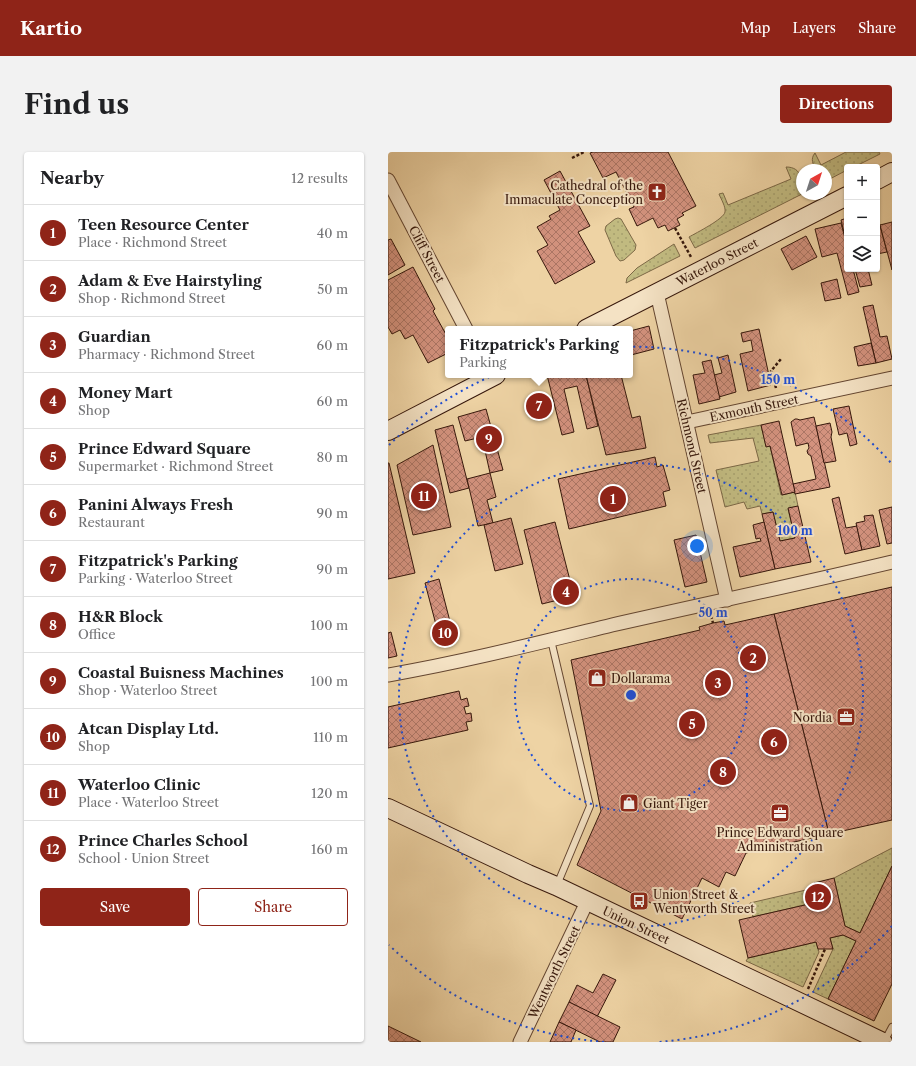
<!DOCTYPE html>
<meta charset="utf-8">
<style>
body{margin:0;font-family:"Libre Caslon Text",serif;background:#f2f2f2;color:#202124}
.controls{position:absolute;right:12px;top:12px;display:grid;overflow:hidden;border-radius:4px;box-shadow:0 1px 3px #0004}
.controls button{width:36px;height:36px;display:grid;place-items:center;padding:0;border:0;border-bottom:1px solid #e0e0e0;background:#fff;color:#202124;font:20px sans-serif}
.compass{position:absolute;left:408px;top:12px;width:36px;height:36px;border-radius:50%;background:#fff;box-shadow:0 1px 3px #0004;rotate:39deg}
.you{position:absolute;left:309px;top:394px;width:14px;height:14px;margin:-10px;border:3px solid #fff;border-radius:50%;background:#1a73e8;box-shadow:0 0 0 6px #1a73e833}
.badge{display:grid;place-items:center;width:26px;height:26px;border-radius:50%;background:#8f2418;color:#fff;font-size:13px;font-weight:700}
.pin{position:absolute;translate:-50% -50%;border:2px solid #fff;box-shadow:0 1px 4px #0006}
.popup{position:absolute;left:57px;top:174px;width:188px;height:52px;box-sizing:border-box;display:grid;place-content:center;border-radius:4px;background:#fff;filter:drop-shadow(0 1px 3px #0005);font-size:13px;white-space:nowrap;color:#757577}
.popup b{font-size:15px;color:#202124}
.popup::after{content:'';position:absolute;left:50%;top:100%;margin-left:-8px;border:8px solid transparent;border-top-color:#fff}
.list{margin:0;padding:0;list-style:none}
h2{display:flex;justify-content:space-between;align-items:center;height:52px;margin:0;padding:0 16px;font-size:17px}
h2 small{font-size:13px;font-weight:400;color:#757577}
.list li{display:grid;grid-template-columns:26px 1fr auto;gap:12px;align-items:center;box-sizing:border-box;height:56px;padding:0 16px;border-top:1px solid #e0e0e0}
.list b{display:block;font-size:15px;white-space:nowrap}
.list p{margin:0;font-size:13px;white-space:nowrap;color:#757577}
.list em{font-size:13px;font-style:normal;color:#757577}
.actions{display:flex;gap:8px;padding:12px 16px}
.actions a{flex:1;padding:9px 0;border:1px solid #8f2418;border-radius:4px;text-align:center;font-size:14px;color:#8f2418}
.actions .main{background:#8f2418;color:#fff}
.icon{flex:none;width:22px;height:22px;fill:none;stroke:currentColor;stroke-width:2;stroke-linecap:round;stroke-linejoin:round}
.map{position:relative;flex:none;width:504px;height:890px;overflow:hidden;border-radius:4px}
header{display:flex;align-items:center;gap:24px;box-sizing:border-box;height:56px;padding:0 20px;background:#8f2418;color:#fff}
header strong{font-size:19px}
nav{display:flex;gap:22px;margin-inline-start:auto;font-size:14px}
.intro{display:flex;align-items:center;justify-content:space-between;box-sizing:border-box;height:96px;padding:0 24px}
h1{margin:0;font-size:28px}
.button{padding:10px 18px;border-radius:4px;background:#8f2418;color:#fff;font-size:14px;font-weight:700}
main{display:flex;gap:24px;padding:0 24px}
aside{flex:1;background:#fff;border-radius:4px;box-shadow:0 1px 3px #0004}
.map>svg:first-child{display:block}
.grass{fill:url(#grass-dots);stroke:#7c6846}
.building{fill:url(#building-cross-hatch);stroke:#36170b}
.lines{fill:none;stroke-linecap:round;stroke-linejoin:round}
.lane-casing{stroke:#644631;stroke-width:8}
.street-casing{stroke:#644631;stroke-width:15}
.secondary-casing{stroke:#36170b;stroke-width:20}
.path{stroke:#36170b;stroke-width:2.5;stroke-dasharray:3 2;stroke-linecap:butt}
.lane{stroke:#f4e2c4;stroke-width:6}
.street{stroke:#f4e2c4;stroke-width:13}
.secondary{stroke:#f4e2c4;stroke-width:18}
.ring{fill:none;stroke:#1d4ed8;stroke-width:2;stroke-dasharray:2 4}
.labels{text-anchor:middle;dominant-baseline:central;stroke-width:4;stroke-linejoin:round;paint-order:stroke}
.poi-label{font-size:12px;fill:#36170b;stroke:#f4e2c4;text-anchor:start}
.street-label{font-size:12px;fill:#36170b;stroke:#f4e2c4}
.centre{fill:#1d4ed8;stroke:#f4e2c4;stroke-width:2}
.ring-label{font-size:12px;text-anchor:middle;font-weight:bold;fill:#1d4ed8;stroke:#f4e2c4;stroke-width:4;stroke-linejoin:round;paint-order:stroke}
</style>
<header>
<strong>Kartio</strong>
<nav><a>Map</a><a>Layers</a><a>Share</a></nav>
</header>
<div class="intro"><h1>Find us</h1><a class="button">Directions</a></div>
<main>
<aside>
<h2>Nearby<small>12 results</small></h2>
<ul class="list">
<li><span class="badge">1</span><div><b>Teen Resource Center</b><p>Place · Richmond Street</p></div><em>40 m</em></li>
<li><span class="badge">2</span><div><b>Adam &amp; Eve Hairstyling</b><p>Shop · Richmond Street</p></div><em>50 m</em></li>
<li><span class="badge">3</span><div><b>Guardian</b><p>Pharmacy · Richmond Street</p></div><em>60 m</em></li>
<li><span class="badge">4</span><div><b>Money Mart</b><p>Shop</p></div><em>60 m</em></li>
<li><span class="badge">5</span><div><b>Prince Edward Square</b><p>Supermarket · Richmond Street</p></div><em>80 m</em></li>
<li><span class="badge">6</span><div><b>Panini Always Fresh</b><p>Restaurant</p></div><em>90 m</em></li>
<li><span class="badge">7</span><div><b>Fitzpatrick's Parking</b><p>Parking · Waterloo Street</p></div><em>90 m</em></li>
<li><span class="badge">8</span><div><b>H&amp;R Block</b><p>Office</p></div><em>100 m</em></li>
<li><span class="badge">9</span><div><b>Coastal Buisness Machines</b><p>Shop · Waterloo Street</p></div><em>100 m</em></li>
<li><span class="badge">10</span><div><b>Atcan Display Ltd.</b><p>Shop</p></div><em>110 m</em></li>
<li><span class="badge">11</span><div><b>Waterloo Clinic</b><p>Place · Waterloo Street</p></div><em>120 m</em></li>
<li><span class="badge">12</span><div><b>Prince Charles School</b><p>School · Union Street</p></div><em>160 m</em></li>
</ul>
<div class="actions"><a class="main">Save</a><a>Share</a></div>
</aside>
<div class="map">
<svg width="504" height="890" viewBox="0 0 504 890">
<defs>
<pattern id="grass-dots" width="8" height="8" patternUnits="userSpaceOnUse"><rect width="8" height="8" fill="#c1ba80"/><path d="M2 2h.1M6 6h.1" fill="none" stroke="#a69f6d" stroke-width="1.8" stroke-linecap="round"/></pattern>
<pattern id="building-cross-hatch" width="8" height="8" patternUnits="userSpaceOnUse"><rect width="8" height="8" fill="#d3927e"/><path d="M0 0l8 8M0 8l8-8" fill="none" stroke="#ac7665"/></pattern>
</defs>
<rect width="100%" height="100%" fill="#eed3a4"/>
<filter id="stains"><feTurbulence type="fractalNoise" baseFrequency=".005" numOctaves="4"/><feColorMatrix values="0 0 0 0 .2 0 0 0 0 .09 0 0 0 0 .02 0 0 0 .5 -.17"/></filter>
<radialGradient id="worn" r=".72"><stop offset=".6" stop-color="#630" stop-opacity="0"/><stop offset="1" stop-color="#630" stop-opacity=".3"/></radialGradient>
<!-- grass -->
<g class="grass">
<path d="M458 0H491L492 2 466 15H459V18L438 29V18H428C425 12 422 7 427 1L433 13Z"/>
<path d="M398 15C415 15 414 30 414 42L307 96 301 85C308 81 336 67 337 60 338 55 333 47 331 42L335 41 340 53 403 27Z"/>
<polygon points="230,66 233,67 248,93 247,98 236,108 232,109 228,104 217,78 218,74 227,67"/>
<polygon points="286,92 292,104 238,131 239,126 249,116"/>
<polygon points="373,273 378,294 382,294 393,343 407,340 410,354 400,357 407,386 392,389 385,360 374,362 372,354 359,357 356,350 337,355 328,318 371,309 365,286 322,291 320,283"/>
<polygon points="504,696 504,714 472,781 457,774 446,726"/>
<polygon points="418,738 421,752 365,765 362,751"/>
<polygon points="455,783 468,789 440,847 425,840 445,797 442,786"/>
<polygon points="428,790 431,800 415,835 358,809 360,806"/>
</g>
<!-- building -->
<g class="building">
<polygon points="205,0 280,0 308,54 294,61 296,63 289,67 292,73 280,79 277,73 270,76 265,66 249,74 241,57 246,55 228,20 215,26 202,1"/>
<polygon points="172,19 202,74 190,80 207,110 167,132 149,99 160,93 149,75 163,67 161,64 172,58 156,28"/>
<polygon points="489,62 499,100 489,102"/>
<polygon points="459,66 459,93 453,68"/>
<polygon points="504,70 504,118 492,73"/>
<polygon points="453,71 459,94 459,117 465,117 471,140 460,143 449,101 434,105 427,77"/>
<polygon points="418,84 429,105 404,118 393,97"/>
<polygon points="3,87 17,113 0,123 0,88"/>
<polygon points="25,115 47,157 45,159 60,186 60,201 40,211 25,183 17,187 12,178 4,182 0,175 0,128"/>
<polygon points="467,117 480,117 484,133 472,135"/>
<polygon points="449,127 453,146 437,149 433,131"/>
<polygon points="485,153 492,185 499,184 504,207 488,211 475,155"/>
<polygon points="261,174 266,197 243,203 242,199 242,179"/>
<polygon points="371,177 383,233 360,239 352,202 365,199 363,188 355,190 353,181"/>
<polygon points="483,191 488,211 470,214 466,195"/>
<polygon points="340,203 348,240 331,245 326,223 334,221 330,206"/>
<polygon points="323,208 332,247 311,252 305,223 317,221 314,210"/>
<polygon points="159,223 198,223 210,274 199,277 189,234 176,237 186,280 174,283"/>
<polygon points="198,223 233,223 244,266 252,264 258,296 218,303"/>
<polygon points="461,254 469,292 462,294 459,281 451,283 445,257"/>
<polygon points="98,257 115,318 102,321 94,285 77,289 70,265"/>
<polygon points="426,265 442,335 407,342 405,332 428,327 423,304 420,302 419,299 421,296 420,291 408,294 403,270 407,267 409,267 412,268"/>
<polygon points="391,269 407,340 394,343 382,294 378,295 373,273"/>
<polygon points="442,271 444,280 443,285 448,309 436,311 428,274"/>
<polygon points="65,273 81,336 62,341 47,278"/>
<polygon points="45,293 63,375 25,383 9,313"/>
<polygon points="267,305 269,315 275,313 282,338 275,340 278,354 181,377 170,327"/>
<polygon points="0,311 1,311 27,421 0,427"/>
<polygon points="102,321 108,345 99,348 105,371 90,374 79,327"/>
<polygon points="451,345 458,376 469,374 474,398 457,402 444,347"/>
<polygon points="410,354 423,410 387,417 374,362 385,360 392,389 407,386 400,356"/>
<polygon points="504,355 504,391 499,392 491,358"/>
<polygon points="485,363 492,394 474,398 468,371 477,369 476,364"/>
<polygon points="123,366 135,412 107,419 96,373"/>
<polygon points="167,370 186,444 154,452 136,378"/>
<polygon points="376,370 387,417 352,425 345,395 373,389 372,386 368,387 365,373"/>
<polygon points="308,383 319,430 297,435 286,388"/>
<polygon points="51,427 66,485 52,488 37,431"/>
<polygon points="504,435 504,668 441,682 386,462"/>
<polygon points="386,462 441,682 358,701 347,724 338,720 331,735 314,726 294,767 189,713 213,659 183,508 312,478 311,475 325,471 336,469 337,473"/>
<polygon points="3,480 9,504 0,506 0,481"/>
<polygon points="71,539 73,548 79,546 81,554 76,555 78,562 83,561 84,569 78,570 80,578 0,596 0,555"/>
<polygon points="504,714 504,832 486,869 440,847 468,789 455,783 442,786 445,797 430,797 428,790 360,806 351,768 430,750 426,731 446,726 457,774 472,781"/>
<polygon points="215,822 228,828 209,865 181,850 189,833 205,841"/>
<polygon points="181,850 232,875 225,890 212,890 171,870"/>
<polygon points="171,870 188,878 183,890 162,890"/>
<polygon points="0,874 33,890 0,890"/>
</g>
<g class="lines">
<defs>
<g id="lane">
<polyline points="163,488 202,654 169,733"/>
<polyline points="496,890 504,875"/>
</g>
<g id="street">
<polyline points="0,28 78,177"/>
<polyline points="269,141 339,448"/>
<polyline points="299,270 504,226"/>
<path d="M0 523C75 510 150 491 224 473 317 452 411 432 504 410"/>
<polyline points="132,890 199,750"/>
</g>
<g id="secondary">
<polyline points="489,28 504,20"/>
<polyline points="198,177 459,44"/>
<polyline points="0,279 108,223"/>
<polyline points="0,656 140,722 168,734 495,890"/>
</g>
</defs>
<!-- lane casing -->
<use href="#lane" class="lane-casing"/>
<!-- street casing -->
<use href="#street" class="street-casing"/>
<!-- secondary casing -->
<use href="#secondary" class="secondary-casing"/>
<!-- path -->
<g class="path">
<polyline points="184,6 196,0"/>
<polyline points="287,76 303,105"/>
<polyline points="388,236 383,219 393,207"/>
<polyline points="323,464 325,471"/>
<polyline points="420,837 437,797"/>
</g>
<!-- lane -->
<use href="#lane" class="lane"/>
<!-- street -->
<use href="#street" class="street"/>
<!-- secondary -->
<use href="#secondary" class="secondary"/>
</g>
<!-- distance rings -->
<g class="ring">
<circle cx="243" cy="543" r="116"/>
<circle cx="243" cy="543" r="232"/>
<path d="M504 774A348 348 0 0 1 270 890M216 890A348 348 0 0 1 1 793M1 293A348 348 0 0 1 504 312"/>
</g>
<!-- icons -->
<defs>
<symbol id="church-square" viewBox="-11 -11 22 22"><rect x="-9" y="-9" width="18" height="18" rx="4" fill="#8f2418" stroke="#f4e2c4"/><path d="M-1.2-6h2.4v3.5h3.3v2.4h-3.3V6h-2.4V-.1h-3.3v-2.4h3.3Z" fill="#fff"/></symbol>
<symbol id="shop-square" viewBox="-11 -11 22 22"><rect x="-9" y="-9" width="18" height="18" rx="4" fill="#8f2418" stroke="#f4e2c4"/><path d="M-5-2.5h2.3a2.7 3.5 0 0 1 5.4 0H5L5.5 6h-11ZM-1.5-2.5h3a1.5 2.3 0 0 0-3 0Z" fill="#fff"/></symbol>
<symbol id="office-square" viewBox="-11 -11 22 22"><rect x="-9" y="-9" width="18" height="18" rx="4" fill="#8f2418" stroke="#f4e2c4"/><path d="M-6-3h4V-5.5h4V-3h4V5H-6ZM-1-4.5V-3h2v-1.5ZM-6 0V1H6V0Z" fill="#fff"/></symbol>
<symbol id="bus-square" viewBox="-11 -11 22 22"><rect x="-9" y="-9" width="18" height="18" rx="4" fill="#8f2418" stroke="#f4e2c4"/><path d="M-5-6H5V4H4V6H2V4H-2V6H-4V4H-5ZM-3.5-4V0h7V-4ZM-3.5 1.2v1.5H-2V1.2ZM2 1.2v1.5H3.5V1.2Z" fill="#fff"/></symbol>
</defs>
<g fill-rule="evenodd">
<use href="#church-square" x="258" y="29" width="22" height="22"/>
<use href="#shop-square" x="198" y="515" width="22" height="22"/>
<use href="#office-square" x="447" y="554" width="22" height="22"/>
<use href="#shop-square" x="230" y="640" width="22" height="22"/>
<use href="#office-square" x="381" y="650" width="22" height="22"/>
<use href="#bus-square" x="240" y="738" width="22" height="22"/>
</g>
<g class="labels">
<!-- poi labels -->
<g class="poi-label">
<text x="255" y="33" text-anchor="end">Cathedral of the<tspan x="255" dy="14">Immaculate Conception</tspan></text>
<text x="223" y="526">Dollarama</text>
<text x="444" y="565" text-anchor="end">Nordia</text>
<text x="255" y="651">Giant Tiger</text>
<text x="392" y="680" text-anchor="middle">Prince Edward Square<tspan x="392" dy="14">Administration</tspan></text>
<text x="265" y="742">Union Street &amp;<tspan x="265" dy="14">Wentworth Street</tspan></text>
</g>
<!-- street labels -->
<g class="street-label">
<text transform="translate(39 102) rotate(62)">Cliff Street</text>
<text transform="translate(329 110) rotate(-27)">Waterloo Street</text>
<text transform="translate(366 256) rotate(-12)">Exmouth Street</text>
<text transform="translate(304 294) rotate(77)">Richmond Street</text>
<text transform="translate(248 773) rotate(25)">Union Street</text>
<text transform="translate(166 820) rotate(-64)">Wentworth Street</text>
</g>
</g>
<circle cx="243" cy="543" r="6" class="centre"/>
<g class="ring-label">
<text x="390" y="232">150 m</text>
<text x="407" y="383">100 m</text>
<text x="325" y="465">50 m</text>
</g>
<rect width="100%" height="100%" filter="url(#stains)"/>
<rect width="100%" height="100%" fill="url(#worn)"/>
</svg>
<div class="controls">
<button>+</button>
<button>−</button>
<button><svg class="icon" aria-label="layers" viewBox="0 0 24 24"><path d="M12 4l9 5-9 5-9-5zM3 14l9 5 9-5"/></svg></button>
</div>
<svg class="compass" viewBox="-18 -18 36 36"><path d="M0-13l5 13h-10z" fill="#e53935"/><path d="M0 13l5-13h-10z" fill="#757577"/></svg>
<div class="you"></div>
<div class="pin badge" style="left:225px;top:347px">1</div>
<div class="pin badge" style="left:365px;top:506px">2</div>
<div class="pin badge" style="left:330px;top:531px">3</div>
<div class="pin badge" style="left:178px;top:440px">4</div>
<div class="pin badge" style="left:304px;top:572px">5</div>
<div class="pin badge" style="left:386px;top:590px">6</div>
<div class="pin badge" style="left:151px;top:254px">7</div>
<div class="popup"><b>Fitzpatrick's Parking</b>Parking</div>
<div class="pin badge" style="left:335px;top:620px">8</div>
<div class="pin badge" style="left:101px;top:287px">9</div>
<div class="pin badge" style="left:57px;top:481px">10</div>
<div class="pin badge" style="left:36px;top:344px">11</div>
<div class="pin badge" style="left:430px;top:745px">12</div>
</div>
</main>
